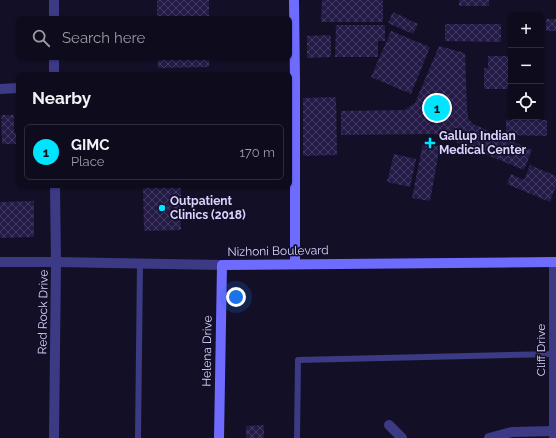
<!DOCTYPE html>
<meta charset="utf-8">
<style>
body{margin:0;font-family:Raleway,sans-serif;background:#171425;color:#f1f3f6}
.controls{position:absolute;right:12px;top:12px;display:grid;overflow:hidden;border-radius:6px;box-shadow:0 1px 3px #0004}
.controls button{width:36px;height:36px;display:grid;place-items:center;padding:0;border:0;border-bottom:1px solid #2e2b3b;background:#0e0b1c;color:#f1f3f6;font:20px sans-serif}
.you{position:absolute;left:236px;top:297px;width:14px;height:14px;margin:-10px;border:3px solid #fff;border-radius:50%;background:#1a73e8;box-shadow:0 0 0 6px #1a73e833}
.badge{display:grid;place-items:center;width:26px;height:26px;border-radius:50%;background:#00e5ff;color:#111;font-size:13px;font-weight:700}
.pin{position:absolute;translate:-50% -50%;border:2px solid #fff;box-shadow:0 1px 4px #0006}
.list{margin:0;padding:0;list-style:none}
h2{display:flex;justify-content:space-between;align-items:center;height:52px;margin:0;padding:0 16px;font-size:17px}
h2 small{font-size:13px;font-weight:400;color:#9b9ba3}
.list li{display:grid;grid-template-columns:26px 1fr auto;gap:12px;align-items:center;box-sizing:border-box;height:56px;margin:0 8px 8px;padding:0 8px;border:1px solid #2e2b3b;border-radius:6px}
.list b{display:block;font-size:15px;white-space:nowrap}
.list p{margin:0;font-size:13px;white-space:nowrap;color:#9b9ba3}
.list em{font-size:13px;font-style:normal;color:#9b9ba3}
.icon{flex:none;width:22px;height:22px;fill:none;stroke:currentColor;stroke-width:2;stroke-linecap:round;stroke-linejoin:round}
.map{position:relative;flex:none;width:556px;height:438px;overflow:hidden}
.search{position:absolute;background:#0e0b1c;box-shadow:0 1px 3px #0004;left:16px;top:16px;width:276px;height:44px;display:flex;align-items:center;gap:10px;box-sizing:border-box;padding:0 14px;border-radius:6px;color:#9b9ba3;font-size:15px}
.panel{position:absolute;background:#0e0b1c;box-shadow:0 1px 3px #0004;left:16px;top:72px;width:276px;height:116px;border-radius:6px}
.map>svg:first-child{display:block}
.building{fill:url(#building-cross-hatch)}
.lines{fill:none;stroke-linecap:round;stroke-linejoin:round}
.service{stroke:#3d3a85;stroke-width:6}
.minor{stroke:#3d3a85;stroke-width:10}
.secondary{stroke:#6f6bff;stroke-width:10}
.poi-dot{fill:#00e5ff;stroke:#130f26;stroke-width:1.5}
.labels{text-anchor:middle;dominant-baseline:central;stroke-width:3.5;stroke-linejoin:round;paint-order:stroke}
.poi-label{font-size:12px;font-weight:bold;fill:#d9d4ff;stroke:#130f26;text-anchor:start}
.street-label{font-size:12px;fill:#d9d4ff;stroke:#130f26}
</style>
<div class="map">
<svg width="556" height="438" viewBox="0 0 556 438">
<defs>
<pattern id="building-cross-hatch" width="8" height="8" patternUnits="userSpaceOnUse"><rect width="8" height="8" fill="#241b47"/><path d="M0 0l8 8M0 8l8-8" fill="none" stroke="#433b63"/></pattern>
</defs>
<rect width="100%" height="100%" fill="#130f26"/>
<!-- building -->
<g class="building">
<rect x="157" y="0" width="52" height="18"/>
<polygon points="322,0 383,0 383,22 321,22"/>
<rect x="459" y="0" width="30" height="6"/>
<polygon points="393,12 418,24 413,34 388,23"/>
<rect x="546" y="19" width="10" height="12"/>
<polygon points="445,24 501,24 501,42 445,41"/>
<polygon points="336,25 385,25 385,41 378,41 378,57 335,57"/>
<polygon points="391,31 430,47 411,94 371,77"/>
<polygon points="331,35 331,57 307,58 307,36"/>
<polygon points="439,46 465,53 467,107 468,118 473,124 532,150 524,170 436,134 341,135 341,111 405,110 415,103"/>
<polygon points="488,56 511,56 511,89 484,89 484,68 488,68"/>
<polygon points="158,58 209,58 209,67 158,68"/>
<polygon points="336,97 337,155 303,156 303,98"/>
<polygon points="1,115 14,115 14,133 18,133 18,144 2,144"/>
<polygon points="506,120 547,120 547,136 506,135"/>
<polygon points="423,143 440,146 430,201 412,198"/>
<polygon points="394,154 416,159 410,187 387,182"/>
<polygon points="530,165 556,176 556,186 550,202 507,184 511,174 524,180"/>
<polygon points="143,186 181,186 181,230 144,231"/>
<polygon points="34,201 34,237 0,238 0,202"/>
<polygon points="264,425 264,438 246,438 246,426"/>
</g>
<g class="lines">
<!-- service -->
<g class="service">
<polyline points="138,438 140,263"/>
<polyline points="297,438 298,360 554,354"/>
</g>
<!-- minor -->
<g class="minor">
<polyline points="54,0 54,18"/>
<polyline points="54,58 54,74"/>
<polyline points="0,89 18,88"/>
<polyline points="0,262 56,262 222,265"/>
<polyline points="389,425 402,438"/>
<polyline points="54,438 56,262 55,186"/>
<polyline points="489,438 512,432 556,431"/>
<polyline points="554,438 554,262"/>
</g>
<!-- secondary -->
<g class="secondary">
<polyline points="294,0 295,81 295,264"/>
<polyline points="219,438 222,265 556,262"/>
</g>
</g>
<!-- markers -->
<g class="poi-dot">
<path d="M428 137h4v4h4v4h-4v4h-4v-4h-4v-4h4z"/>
<circle cx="162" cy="208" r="4"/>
</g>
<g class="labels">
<!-- poi labels -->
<g class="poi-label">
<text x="439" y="136">Gallup Indian<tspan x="439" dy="14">Medical Center</tspan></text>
<text x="170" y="201">Outpatient<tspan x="170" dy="14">Clinics (2018)</tspan></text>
</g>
<!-- street labels -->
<g class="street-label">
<text transform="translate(278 251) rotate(-1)">Nizhoni Boulevard</text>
<text transform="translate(43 312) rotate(-89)">Red Rock Drive</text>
<text transform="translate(541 350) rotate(-90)">Cliff Drive</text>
<text transform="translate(207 351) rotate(-89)">Helena Drive</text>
</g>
</g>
</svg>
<div class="controls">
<button>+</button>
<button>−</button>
<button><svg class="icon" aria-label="locate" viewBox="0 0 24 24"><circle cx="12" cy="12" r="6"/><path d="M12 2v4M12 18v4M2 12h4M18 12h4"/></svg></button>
</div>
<div class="you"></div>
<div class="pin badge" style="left:437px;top:108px">1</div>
<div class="search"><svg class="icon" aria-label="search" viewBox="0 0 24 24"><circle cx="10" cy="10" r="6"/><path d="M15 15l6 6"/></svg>Search here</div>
<section class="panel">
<h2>Nearby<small></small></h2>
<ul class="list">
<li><span class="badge">1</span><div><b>GIMC</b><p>Place</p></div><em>170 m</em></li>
</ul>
</section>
</div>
